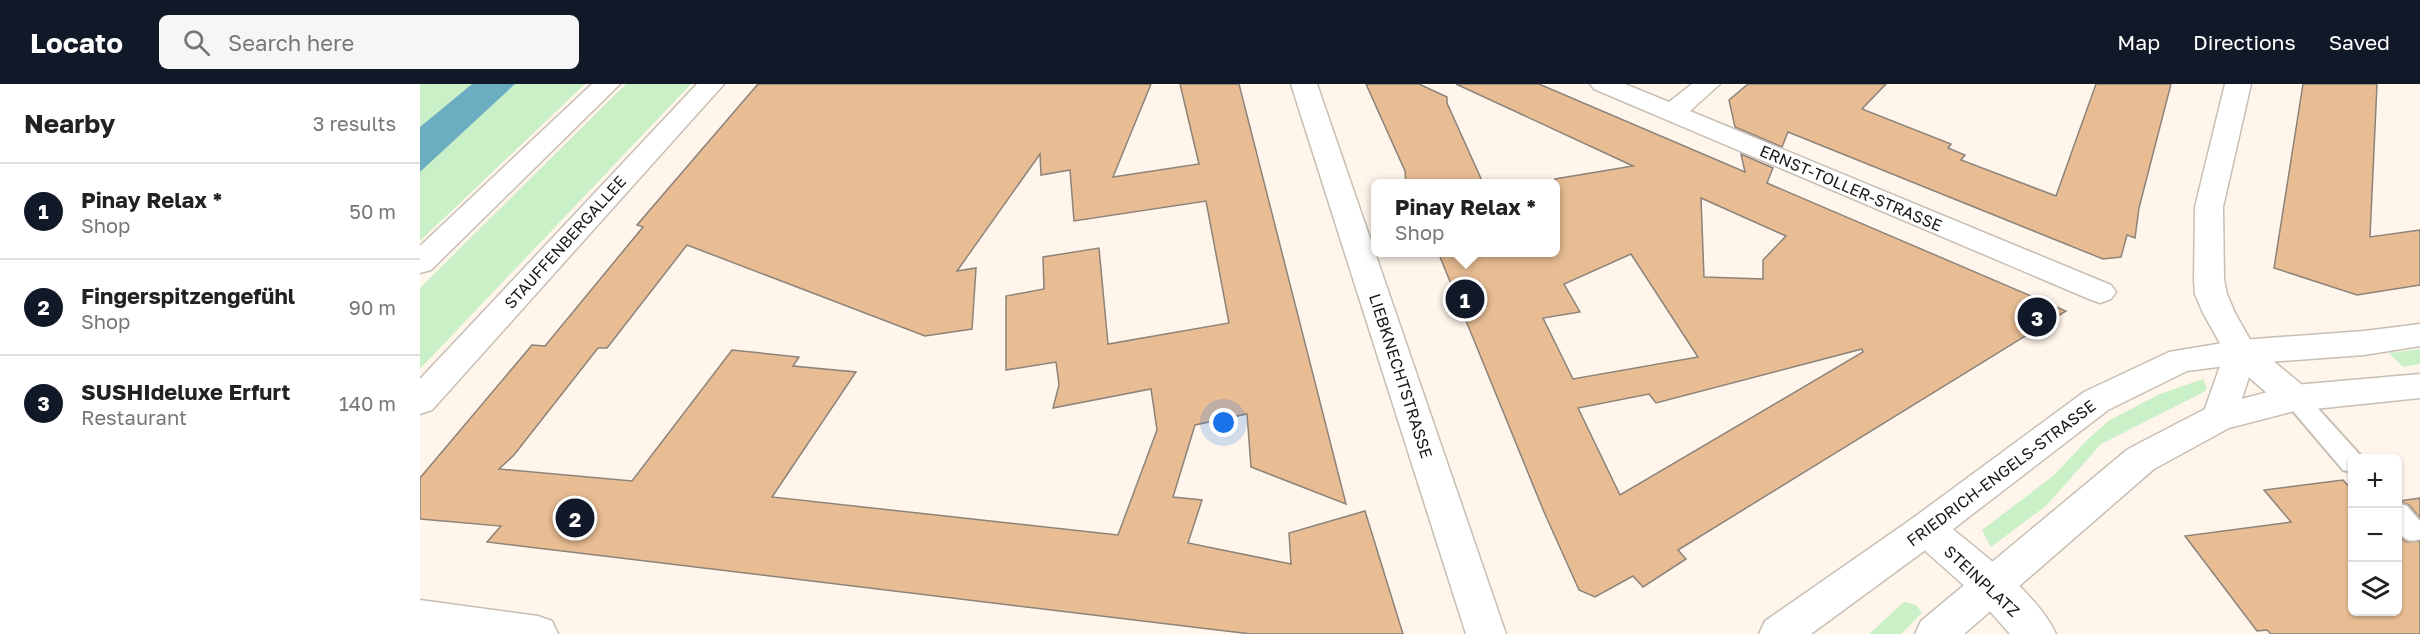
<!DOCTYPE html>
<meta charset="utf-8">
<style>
body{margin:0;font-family:"Golos Text",sans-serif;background:#f6f6f6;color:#222}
.controls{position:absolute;right:18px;bottom:18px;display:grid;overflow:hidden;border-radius:9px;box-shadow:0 2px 4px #0004}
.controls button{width:54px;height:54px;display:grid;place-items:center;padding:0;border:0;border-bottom:2px solid #e0e0e0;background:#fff;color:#222;font:30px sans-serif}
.you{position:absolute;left:804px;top:339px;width:21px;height:21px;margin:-15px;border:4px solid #fff;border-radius:50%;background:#1a73e8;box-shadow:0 0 0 9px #1a73e833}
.badge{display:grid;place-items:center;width:39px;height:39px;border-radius:50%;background:#111827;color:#fff;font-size:20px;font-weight:700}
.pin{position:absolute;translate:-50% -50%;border:3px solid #fff;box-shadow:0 2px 6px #0006}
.popup{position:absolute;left:951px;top:95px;width:189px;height:78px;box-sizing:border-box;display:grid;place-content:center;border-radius:9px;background:#fff;filter:drop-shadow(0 2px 4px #0005);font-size:20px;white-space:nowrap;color:#767676}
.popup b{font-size:22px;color:#222}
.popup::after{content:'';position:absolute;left:50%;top:100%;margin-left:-12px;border:12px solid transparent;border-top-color:#fff}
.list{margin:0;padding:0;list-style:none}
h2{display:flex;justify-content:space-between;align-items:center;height:78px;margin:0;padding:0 24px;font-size:26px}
h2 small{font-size:20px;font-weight:400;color:#767676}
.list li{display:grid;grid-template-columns:39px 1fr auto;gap:18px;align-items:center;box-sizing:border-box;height:96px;padding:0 24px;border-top:2px solid #e0e0e0}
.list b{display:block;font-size:22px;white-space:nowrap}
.list p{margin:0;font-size:20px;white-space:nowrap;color:#767676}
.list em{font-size:20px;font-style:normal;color:#767676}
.icon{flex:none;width:33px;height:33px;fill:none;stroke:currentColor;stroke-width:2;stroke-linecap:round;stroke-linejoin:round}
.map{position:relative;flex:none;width:2000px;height:550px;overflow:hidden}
header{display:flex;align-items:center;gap:36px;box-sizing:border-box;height:84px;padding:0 30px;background:#111827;color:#fff}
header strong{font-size:28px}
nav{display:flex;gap:33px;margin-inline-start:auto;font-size:21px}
.search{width:420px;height:54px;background:#f6f6f6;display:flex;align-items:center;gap:15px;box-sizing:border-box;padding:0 21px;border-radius:9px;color:#767676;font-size:22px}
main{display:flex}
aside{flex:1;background:#fff}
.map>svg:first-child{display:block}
.green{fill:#c9f0c6}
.water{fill:#6baec1}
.building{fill:#e8bd93;stroke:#8c837a;stroke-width:1.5;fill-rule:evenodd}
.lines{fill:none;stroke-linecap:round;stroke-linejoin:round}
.service-casing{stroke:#c7beb4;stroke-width:4}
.minor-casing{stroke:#c7beb4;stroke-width:3}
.tertiary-casing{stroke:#c7beb4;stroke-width:3}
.secondary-casing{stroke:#c7beb4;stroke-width:3}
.service{fill:#fff;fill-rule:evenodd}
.minor{fill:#fff;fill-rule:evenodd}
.tertiary{fill:#fff;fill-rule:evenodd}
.secondary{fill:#fff;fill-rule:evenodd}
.labels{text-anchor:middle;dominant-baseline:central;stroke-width:4.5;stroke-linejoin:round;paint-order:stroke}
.street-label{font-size:16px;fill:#1a1714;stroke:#fff}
</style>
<header>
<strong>Locato</strong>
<div class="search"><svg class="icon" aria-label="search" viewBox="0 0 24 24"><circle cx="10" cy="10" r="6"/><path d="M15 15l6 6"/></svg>Search here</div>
<nav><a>Map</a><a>Directions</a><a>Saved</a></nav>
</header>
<main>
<aside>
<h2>Nearby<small>3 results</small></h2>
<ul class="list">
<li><span class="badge">1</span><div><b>Pinay Relax *</b><p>Shop</p></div><em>50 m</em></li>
<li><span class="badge">2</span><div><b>Fingerspitzengefühl</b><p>Shop</p></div><em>90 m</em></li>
<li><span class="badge">3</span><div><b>SUSHIdeluxe Erfurt</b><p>Restaurant</p></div><em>140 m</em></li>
</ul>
</aside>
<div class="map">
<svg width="2000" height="550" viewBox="0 0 2000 550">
<rect width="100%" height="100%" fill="#fff5eb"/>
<!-- green -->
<g class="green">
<polygon points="0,0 52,0 0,43"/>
<polygon points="95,0 165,0 0,157 0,88"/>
<polygon points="206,0 271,0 0,285 0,204"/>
<polygon points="2000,265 2000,280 1983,283 1969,269"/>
<polygon points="1783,295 1787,304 1784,308 1681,360 1627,421 1571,463 1562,446 1633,392 1669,354 1690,336 1740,310"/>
<polygon points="1484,518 1496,521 1502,529 1481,550 1449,550"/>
</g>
<!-- water -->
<polygon class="water" points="52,0 95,0 0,88 0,43"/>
<!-- building -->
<g class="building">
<path d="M338 0H731L693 93 779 80 760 0H819L926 420 831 383 827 330 775 341 753 413 782 416 768 459 871 480 869 449 945 427 983 550H831L67 458 81 442 0 435V394L112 261 125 262 223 143 217 141ZM620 70 621 91 650 86 654 137 786 117 809 239 688 260 679 164 623 173 624 205 586 212V286L636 278 639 301 633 324 731 305 737 346 698 451 352 413 436 288 373 282 379 273 312 266 212 397 79 385 94 371 178 264H187L267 161 505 252 552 245 556 184 537 187Z"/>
<polygon points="946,0 999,0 1027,13 1027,19 1063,99 986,99 985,87"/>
<path d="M1036 0H1119L1325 88 1321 70 1353 84 1347 99 1646 227 1258 466 1266 475 1223 503 1213 492 1175 513 1159 506 1124 428 1018 168H1135V95L1213 82ZM1281 114 1366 152 1343 176V195L1284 193ZM1211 170 1278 273 1153 295 1123 234 1160 228 1144 200ZM1442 265 1443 268 1200 411 1158 324 1229 310 1236 319Z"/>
<polygon points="1328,0 1466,0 1442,25 1531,60 1528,64 1545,71 1541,76 1636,112 1676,0 1751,0 1719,124 1715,154 1707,151 1701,173 1683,175 1368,48 1362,63 1315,43 1309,16"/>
<polygon points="1883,0 1957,0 1950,153 2000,146 2000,201 1937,211 1854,184"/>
<polygon points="1923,396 1932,406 1932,528 1977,528 1977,450 1986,458 2000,457 2000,550 1851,550 1847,546 1837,547 1765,452 1871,438 1844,406"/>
<polygon points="2000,414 2000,434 1989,421 1979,417"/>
</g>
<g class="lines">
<defs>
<g id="service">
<polygon points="1875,305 1883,308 1941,372 1942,374 1932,374 1932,388 1923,386 1867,320 1863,314 1867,308"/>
<path d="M1978 419 1987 422 2000 437V455C1989 459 1984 455 1978 447Z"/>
</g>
<g id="minor">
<polygon points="1170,0 1205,0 1249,18 1272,0 1300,0 1270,27 1691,201 1696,208 1691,215 1680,219 1669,215 1174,5"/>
<polygon points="1821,256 1833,260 1887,305 1892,314 1887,323 1875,327 1863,323 1809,276 1805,268 1809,260"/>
<path d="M1506 429 1519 434C1555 464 1617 508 1636 550H1590L1559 515 1493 456 1487 445 1493 434Z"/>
</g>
<g id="tertiary">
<polygon points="871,0 897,0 1086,550 1046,550"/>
<polygon points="1805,0 1831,0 1803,123 1804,195 1807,210 1815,229 1837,268 1816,333 1811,342 1799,346 1787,342 1782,333 1805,268 1783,229 1775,210 1774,195 1775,123"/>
</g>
<g id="secondary">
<polygon points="172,0 200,0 11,186 0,189 0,162"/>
<polygon points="277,0 304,0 12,326 0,330 0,295"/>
<polygon points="2000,240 2000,262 1944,271 1821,280 1767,287 1688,326 1519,456 1391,550 1339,550 1345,537 1493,434 1664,308 1749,268 1821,256 1944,247"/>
<polygon points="2000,290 2000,314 1875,327 1809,344 1734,385 1544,550 1495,550 1501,537 1708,365 1787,324 1875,301"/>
<polygon points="0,516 118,532 132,537 138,550 0,550"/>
</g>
</defs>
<!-- service casing -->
<use href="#service" class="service-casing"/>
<!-- minor casing -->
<use href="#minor" class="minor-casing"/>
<!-- tertiary casing -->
<use href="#tertiary" class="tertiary-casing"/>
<!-- secondary casing -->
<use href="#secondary" class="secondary-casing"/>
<!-- service -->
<use href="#service" class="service"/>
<!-- minor -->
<use href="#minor" class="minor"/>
<!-- tertiary -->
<use href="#tertiary" class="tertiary"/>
<!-- secondary -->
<use href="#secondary" class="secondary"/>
</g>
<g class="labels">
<!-- street labels -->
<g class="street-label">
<text transform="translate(1431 104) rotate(23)">ERNST-TOLLER-STRASSE</text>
<text transform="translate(145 158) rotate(-48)">STAUFFENBERGALLEE</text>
<text transform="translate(981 292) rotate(72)">LIEBKNECHTSTRASSE</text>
<text transform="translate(1581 389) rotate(-37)">FRIEDRICH-ENGELS-STRASSE</text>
<text transform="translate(1562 497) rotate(43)">STEINPLATZ</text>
</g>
</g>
</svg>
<div class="controls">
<button>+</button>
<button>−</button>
<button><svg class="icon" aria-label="layers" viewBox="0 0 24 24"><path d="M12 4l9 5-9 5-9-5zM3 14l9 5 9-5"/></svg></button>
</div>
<div class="you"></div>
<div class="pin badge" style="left:1045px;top:215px">1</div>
<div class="popup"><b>Pinay Relax *</b>Shop</div>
<div class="pin badge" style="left:155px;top:434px">2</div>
<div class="pin badge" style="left:1617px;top:233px">3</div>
</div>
</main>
